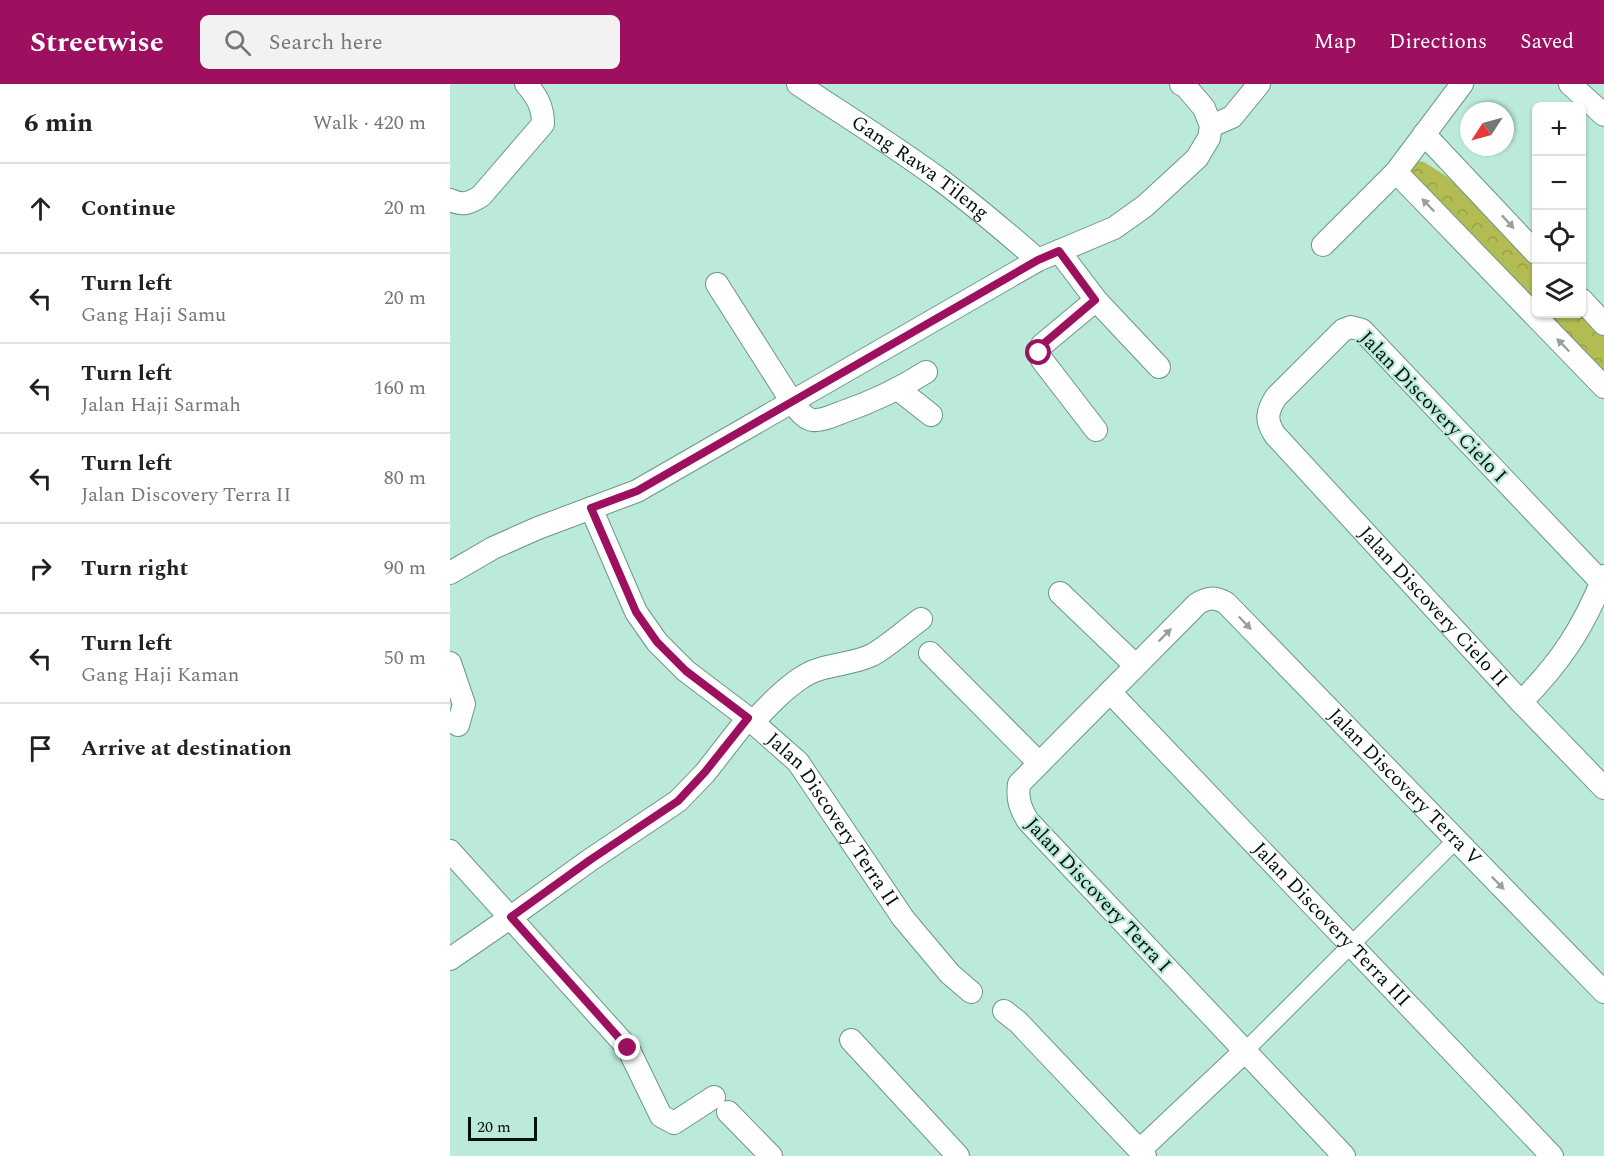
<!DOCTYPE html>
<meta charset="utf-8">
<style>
body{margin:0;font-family:Spectral,serif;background:#f2f2f2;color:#222}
.controls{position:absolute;right:18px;top:18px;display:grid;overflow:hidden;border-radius:9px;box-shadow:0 2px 4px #0004}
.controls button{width:54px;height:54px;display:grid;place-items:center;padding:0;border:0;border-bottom:2px solid #e0e0e0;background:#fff;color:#222;font:30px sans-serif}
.compass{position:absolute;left:1010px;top:18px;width:54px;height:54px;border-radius:50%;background:#fff;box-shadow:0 2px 4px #0004;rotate:234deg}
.scale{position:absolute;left:18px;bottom:15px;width:69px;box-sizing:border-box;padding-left:6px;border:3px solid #02110c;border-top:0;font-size:16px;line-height:21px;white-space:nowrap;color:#02110c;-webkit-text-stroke:4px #bbe9da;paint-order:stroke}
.stop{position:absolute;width:18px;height:18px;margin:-14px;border:4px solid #9c105f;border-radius:50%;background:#fff}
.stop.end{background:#9c105f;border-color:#fff;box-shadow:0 2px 6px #0008}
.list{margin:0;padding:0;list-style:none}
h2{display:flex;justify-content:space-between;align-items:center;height:78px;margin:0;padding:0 24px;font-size:26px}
h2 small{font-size:20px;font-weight:400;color:#767676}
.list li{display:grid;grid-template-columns:39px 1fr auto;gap:18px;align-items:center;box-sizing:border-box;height:90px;padding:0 24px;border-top:2px solid #e0e0e0}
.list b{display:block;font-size:22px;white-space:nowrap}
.list p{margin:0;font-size:20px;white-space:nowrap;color:#767676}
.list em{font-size:20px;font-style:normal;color:#767676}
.icon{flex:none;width:33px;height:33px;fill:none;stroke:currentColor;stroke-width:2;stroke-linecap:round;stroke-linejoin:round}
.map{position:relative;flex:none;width:1154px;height:1072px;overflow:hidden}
header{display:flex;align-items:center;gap:36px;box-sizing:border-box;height:84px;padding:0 30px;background:#9c105f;color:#fff}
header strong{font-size:28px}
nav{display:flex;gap:33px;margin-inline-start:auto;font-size:21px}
.search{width:420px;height:54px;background:#f2f2f2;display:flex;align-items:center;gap:15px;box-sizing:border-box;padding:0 21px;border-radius:9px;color:#767676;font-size:22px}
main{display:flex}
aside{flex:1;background:#fff}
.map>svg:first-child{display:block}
.park{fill:url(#park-crowns)}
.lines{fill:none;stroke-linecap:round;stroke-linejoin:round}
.pedestrian-casing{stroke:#6b9689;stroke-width:18}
.minor-casing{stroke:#6b9689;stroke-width:24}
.pedestrian{stroke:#fff;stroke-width:16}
.minor{stroke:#fff;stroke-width:22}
.oneway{fill:#9aa09e}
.route{stroke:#9c105f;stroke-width:8}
.labels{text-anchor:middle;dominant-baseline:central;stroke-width:4.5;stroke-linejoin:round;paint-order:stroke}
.street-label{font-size:20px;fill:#02110c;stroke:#bbe9da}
</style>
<header>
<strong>Streetwise</strong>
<div class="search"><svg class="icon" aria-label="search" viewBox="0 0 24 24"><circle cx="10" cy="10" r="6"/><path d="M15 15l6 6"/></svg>Search here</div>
<nav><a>Map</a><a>Directions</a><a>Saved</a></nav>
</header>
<main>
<aside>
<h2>6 min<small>Walk · 420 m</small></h2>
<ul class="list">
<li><svg class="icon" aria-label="ahead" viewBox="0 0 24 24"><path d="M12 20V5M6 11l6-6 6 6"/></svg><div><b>Continue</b></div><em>20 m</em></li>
<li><svg class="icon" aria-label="left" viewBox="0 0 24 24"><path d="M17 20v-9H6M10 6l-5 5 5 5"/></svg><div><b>Turn left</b><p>Gang Haji Samu</p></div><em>20 m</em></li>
<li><svg class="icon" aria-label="left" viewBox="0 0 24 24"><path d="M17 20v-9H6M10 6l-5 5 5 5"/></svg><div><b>Turn left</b><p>Jalan Haji Sarmah</p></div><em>160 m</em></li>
<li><svg class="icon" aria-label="left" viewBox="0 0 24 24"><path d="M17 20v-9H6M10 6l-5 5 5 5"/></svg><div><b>Turn left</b><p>Jalan Discovery Terra II</p></div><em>80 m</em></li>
<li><svg class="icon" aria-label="right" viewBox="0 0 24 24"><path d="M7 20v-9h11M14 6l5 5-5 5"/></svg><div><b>Turn right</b></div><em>90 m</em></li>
<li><svg class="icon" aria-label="left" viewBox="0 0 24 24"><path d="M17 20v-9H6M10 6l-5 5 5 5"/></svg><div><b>Turn left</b><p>Gang Haji Kaman</p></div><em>50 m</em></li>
<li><svg class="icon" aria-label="arrive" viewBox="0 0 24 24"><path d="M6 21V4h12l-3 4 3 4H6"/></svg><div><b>Arrive at destination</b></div></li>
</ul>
</aside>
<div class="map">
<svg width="1154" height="1072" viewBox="0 0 1154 1072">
<defs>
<pattern id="park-crowns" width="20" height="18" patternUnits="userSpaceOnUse" patternTransform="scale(1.5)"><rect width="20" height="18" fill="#b3bc53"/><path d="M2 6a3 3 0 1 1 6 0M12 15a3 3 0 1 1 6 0" fill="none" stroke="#98a147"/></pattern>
</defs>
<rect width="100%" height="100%" fill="#bbe9da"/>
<!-- park -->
<polygon class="park" points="967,77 974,78 996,92 1064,148 1086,173 1086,230 1132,230 1154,247 1154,303 956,97 959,84"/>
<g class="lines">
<defs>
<polyline id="pedestrian" points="794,968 1006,756"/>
<g id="minor">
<path id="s1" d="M348 0C396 32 446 63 492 97 525 122 557 149 588 176"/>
<polyline points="1120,0 1154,31"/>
<polyline points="761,42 782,33 809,0"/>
<polyline points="974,50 1086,169"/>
<polyline points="946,88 1154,303"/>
<path d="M0 116C13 122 20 119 31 112L93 40C93 23 87 12 76 0"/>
<polyline points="873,161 946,88 1012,0"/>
<polyline points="609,167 646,216 709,283"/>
<path d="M267 200 342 318C347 324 354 335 363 336 372 337 382 332 390 329 422 318 448 306 476 288"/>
<polyline points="646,216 592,261 589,269 592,276 646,346"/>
<polyline points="1132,216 1154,240"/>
<polyline points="448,305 481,331"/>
<path id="s2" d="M141 424 186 528 207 558 236 587 298 634 348 678 453 834 500 890 521 908"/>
<polyline points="0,489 43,464 88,444 187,407 588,176 664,144 695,122 747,74 759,54 761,42 754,24 736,3 731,0"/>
<path id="s3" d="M1154 501 912 246 901 243 893 246 826 313C817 327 815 336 825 351L1071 618 1154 704"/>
<polyline points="610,509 685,581"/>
<polyline points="480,569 589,679"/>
<polyline points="0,579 14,620 8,641"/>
<path id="s4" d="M660 608 1102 1072"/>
<path d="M1071 618C1111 578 1133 544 1154 492"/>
<path d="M303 638C318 622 333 606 351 594 372 579 400 582 422 571 437 563 457 545 471 535"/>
<polyline points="0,767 178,964 211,1032 224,1039 264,1013"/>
<polyline points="0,875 61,833 140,776 228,717 255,689 298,634"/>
<polyline points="554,927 568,938 695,1072"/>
<polyline points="401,956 508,1072"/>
<polyline points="278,1028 321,1072"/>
<polyline points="690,1066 794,968"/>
<path id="s5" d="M894 1072 578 737C570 724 567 715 569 700L747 520C758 513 765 513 776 519L1154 908"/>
</g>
</defs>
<!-- pedestrian casing -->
<use href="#pedestrian" class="pedestrian-casing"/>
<!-- minor casing -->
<use href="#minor" class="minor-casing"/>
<!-- pedestrian -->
<use href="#pedestrian" class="pedestrian"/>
<!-- minor -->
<use href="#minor" class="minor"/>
</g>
<!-- one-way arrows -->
<defs><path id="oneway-solid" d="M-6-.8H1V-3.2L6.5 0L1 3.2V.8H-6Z" transform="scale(1.5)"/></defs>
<g class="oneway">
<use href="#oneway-solid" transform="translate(978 121) rotate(-134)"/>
<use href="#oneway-solid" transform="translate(1058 138) rotate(47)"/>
<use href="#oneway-solid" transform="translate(1113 261) rotate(-134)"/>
<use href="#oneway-solid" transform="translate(795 539) rotate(46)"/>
<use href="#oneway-solid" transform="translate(715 551) rotate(-45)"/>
<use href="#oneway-solid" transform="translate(1048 799) rotate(46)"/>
</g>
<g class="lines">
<!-- route -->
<polyline class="route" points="178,964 61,833 140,776 228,717 255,688 298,634 236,587 207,558 186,528 141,424 187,407 588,176 609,167 645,216 592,261 589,269"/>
</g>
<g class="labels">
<!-- street labels -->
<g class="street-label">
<text stroke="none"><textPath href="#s1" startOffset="148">Gang Rawa Tileng</textPath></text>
<text transform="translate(983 323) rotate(46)">Jalan Discovery Cielo I</text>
<text stroke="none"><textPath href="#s3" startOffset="741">Jalan Discovery Cielo II</textPath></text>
<text stroke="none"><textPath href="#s5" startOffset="1040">Jalan Discovery Terra V</textPath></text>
<text stroke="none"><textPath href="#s2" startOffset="402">Jalan Discovery Terra II</textPath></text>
<text transform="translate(648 811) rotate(47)">Jalan Discovery Terra I</text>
<text stroke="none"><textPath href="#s4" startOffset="321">Jalan Discovery Terra III</textPath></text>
</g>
</g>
</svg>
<div class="controls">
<button>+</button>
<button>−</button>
<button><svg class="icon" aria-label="locate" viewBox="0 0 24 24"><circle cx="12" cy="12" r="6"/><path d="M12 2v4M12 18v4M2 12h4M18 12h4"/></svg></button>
<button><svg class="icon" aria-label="layers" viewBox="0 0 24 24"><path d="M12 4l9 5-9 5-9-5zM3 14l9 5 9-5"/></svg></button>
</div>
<svg class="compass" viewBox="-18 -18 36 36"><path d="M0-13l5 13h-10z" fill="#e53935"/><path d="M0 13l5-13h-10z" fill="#767676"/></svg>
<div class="scale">20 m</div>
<div class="stop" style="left:589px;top:269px"></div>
<div class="stop end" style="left:178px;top:964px"></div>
</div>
</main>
